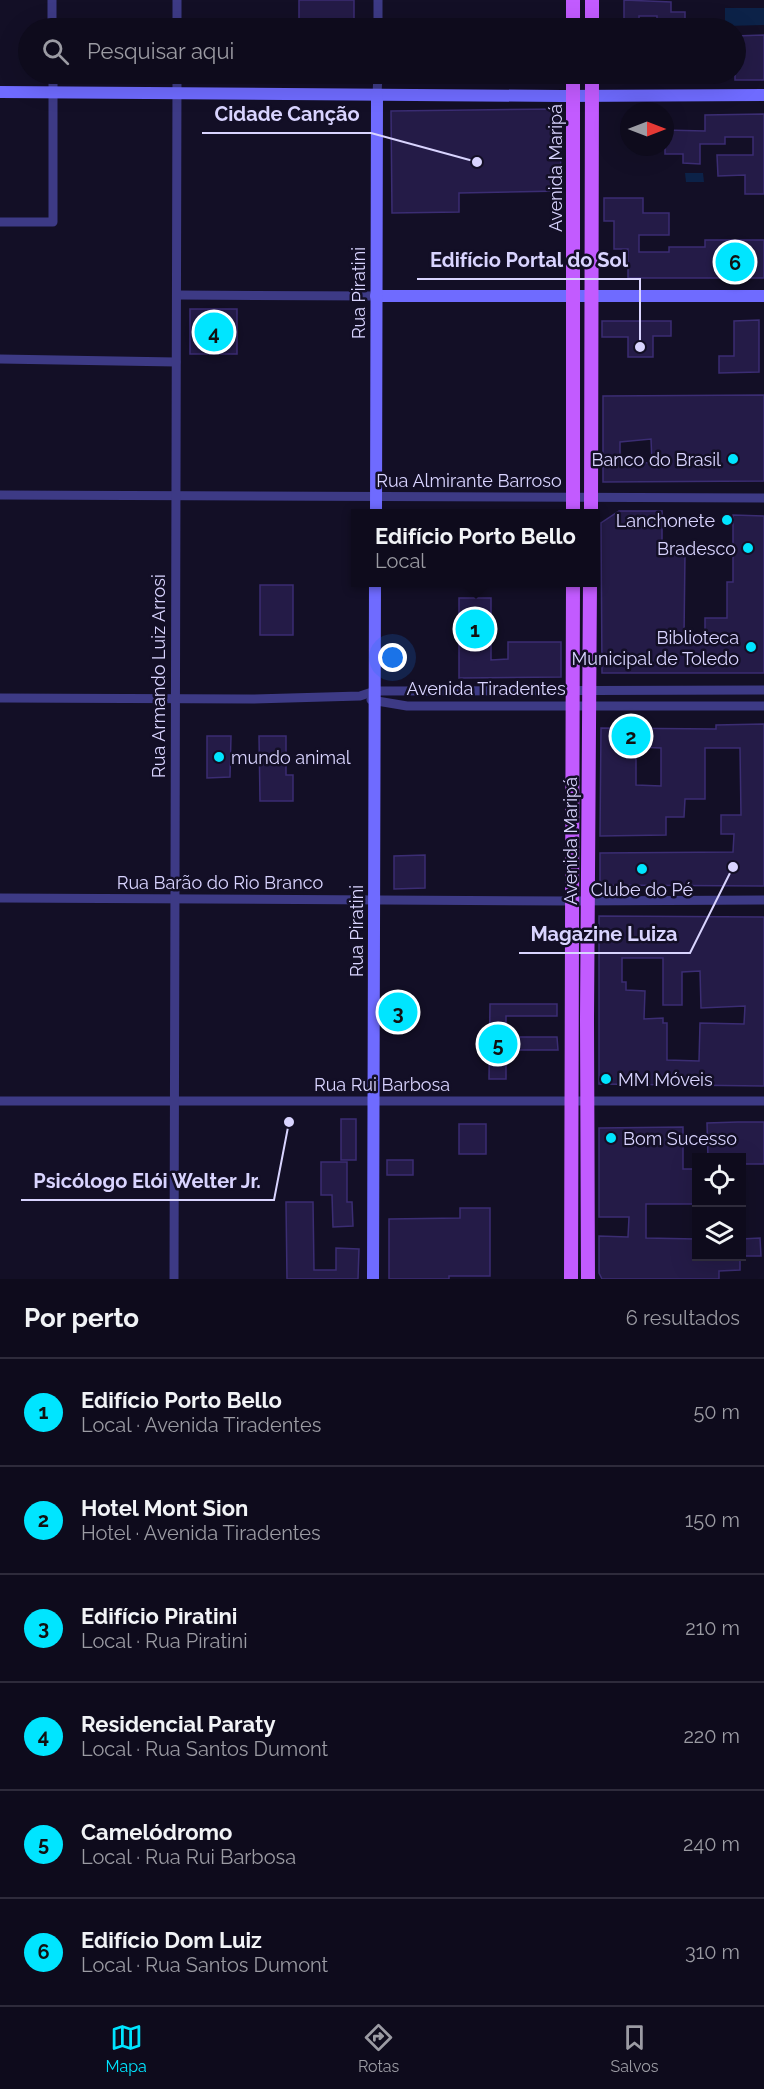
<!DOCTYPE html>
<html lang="pt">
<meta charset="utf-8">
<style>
body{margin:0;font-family:Raleway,sans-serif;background:#1c1929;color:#f1f3f6}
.controls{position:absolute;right:18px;bottom:18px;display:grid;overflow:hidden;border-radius:0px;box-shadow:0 6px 24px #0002}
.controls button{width:54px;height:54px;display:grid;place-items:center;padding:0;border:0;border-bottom:2px solid #2e2b3b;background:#0e0b1c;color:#f1f3f6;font:30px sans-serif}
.compass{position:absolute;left:620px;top:102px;width:54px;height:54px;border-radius:50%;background:#0e0b1c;box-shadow:0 6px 24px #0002;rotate:90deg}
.you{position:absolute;left:393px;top:658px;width:21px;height:21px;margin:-15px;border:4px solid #fff;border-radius:50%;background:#1a73e8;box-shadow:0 0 0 9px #1a73e833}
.badge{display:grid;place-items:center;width:39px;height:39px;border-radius:50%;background:#00e5ff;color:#111;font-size:20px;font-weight:700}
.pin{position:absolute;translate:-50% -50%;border:3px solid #fff;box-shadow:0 2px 6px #0006}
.popup{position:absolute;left:351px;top:509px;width:249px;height:78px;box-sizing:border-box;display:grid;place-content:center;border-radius:0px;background:#0e0b1c;filter:drop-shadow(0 2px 4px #0005);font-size:20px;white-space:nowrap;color:#9b9ba3}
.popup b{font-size:22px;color:#f1f3f6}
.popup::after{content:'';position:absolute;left:50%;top:100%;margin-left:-12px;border:12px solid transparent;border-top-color:#0e0b1c}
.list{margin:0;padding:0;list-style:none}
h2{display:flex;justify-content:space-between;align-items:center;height:78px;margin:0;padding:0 24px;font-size:26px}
h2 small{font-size:20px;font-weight:400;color:#9b9ba3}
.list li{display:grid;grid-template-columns:39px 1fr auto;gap:18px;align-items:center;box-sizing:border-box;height:108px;padding:0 24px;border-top:2px solid #2e2b3b}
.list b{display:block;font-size:22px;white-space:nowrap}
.list p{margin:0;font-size:20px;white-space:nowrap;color:#9b9ba3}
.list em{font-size:20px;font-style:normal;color:#9b9ba3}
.icon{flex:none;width:33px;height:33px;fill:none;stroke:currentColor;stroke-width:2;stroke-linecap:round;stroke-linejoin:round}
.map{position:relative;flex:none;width:764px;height:1279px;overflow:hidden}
.search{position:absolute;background:#0e0b1c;box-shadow:0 6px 24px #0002;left:18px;right:18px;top:18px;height:66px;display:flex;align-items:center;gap:15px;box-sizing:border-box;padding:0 21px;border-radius:33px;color:#9b9ba3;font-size:22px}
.sheet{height:726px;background:#0e0b1c}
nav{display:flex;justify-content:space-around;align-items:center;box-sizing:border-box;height:84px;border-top:2px solid #2e2b3b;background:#0e0b1c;font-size:16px;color:#9b9ba3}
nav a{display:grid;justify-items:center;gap:3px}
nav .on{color:#00e5ff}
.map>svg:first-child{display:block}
.water{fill:#0c2248}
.building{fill:#241b47;stroke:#3b2d73;stroke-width:1.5;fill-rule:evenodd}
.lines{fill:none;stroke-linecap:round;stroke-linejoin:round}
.street{stroke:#3d3a85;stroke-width:9}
.secondary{stroke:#6f6bff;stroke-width:12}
.primary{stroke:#c25bff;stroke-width:14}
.poi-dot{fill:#00e5ff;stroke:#130f26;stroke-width:2}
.labels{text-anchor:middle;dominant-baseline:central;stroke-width:5;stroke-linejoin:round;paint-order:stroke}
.street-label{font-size:18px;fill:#d9d4ff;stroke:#130f26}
.poi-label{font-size:18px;fill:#d9d4ff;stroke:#130f26;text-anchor:end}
.leader{fill:none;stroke:#d9d4ff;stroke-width:2}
.callout-dot{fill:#d9d4ff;stroke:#130f26;stroke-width:2}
.callout-label{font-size:20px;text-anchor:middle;font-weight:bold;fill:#d9d4ff;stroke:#130f26;stroke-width:5;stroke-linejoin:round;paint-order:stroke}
</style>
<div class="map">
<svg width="764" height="1279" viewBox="0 0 764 1279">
<rect width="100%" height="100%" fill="#130f26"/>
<!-- water -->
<g class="water">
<polygon points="725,8 764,8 764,25 725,26"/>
<polygon points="685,173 703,173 704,182 686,182"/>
</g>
<!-- building -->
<g class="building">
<rect x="299" y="0" width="55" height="28"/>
<polygon points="624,0 671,2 671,12 685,12 685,28 670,28 670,22 657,22 657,16 639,16 639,22 624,22"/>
<polygon points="764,35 764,80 735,80 735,36"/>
<polygon points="560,109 561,191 459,193 459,212 392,213 391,111"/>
<polygon points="764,114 764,194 745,194 745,175 718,176 717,155 753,155 753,137 725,137 725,144 700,144 700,164 683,163 683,154 665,154 665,130 705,131 705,115"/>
<polygon points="604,198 643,198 643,213 669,213 669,235 639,235 639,252 669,252 669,247 705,247 705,240 764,240 764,278 628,278 628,249 614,249 614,221 604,221"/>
<rect x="190" y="309" width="47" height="45"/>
<polygon points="759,320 759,372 719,373 719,356 734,356 734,321"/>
<polygon points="602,321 671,321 671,336 653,336 653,357 628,357 628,337 602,337"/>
<path d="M764 395V481L603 482V396ZM651 439 652 463 620 462V442Z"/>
<polygon points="619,511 662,511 662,553 685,553 684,637 705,637 705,618 727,618 727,582 733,582 733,515 764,516 764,673 602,673 601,523"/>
<rect x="260" y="585" width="33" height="50"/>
<polygon points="459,598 491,598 491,660 508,659 508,642 561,642 561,677 459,678"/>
<path d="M764 724V886L600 885V853L733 852 734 834H721V815H741L740 748H705V799H685L684 817H666V835L600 836 601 728 716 729V725ZM636 747 661 748V786L636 785Z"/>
<polygon points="207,736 231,736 230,777 207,778"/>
<polygon points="259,736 286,736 286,775 293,775 293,801 260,801"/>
<polygon points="425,855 425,888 394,889 394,856"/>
<path d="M599 916 764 917V1086L599 1084ZM622 958H663V1005H682V972L700 971 701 1008 745 1006 744 1024 700 1023 699 1061 667 1060V1023H663V1018L644 1019 645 991 626 990V982H622Z"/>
<rect x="389" y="999" width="17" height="25"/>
<polygon points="490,1004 557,1004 557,1016 506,1016 506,1037 557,1037 558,1050 506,1050 506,1079 489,1079"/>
<rect x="341" y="1119" width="15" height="41"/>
<polygon points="738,1122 764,1122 764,1164 741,1164 741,1158 708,1158 707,1123"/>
<rect x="459" y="1124" width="27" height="30"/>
<polygon points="683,1127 683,1169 696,1169 696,1204 646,1204 646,1238 696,1239 696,1257 740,1257 740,1270 719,1271 719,1279 602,1279 599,1273 599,1236 628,1237 629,1217 599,1217 599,1128"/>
<rect x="387" y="1160" width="26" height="15"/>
<polygon points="321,1162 347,1162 347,1202 352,1202 353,1226 333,1227 332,1195 321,1195"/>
<polygon points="286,1202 313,1202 314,1270 336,1270 336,1248 359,1249 358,1279 287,1279"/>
<polygon points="460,1208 490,1208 490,1276 449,1276 449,1279 389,1279 389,1219 460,1218"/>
<polygon points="760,1238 761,1256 741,1256 741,1239"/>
</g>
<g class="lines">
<!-- street -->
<g class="street">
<polyline points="52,0 52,28"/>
<polyline points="177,0 177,28"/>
<polyline points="378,28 378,0"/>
<polyline points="377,95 378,74"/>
<polyline points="0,222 53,222 53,74"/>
<polyline points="177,295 376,296"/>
<polyline points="0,359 176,362"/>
<polyline points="0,495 764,498"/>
<polyline points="0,698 252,699 360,696 375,691 764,690"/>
<polyline points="371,700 407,706 764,706"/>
<polyline points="0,898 571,901 764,900"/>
<polyline points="0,1101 764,1101"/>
<polyline points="174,1279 177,74"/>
</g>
<!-- secondary -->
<g class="secondary">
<polyline points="0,92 562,96 764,95"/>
<polyline points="376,296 764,296"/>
<polyline points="376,514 377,95"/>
<polyline points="373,1279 375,582"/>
</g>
<!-- primary -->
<g class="primary">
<polyline points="592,0 592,28"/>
<polyline points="573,28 573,0"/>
<polyline points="573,74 573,514"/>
<polyline points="591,514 592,74"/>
<polyline points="571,1279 573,582"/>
<polyline points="588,1279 587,1020 590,582"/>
</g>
</g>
<!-- markers -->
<g class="poi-dot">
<circle cx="733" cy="459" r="6"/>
<circle cx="727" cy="520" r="6"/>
<circle cx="748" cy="548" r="6"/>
<circle cx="751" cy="647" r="6"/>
<circle cx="219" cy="757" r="6"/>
<circle cx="642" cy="869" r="6"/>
<circle cx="606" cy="1079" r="6"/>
<circle cx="611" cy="1138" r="6"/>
</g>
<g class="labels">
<!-- street labels -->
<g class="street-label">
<text transform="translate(555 168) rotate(-90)">Avenida Maripá</text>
<text transform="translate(358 293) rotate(-90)">Rua Piratini</text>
<text x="469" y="480">Rua Almirante Barroso</text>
<text transform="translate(158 676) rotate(-90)">Rua Armando Luiz Arrosi</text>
<text x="486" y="688">Avenida Tiradentes</text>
<text transform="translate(570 841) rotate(-90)">Avenida Maripá</text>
<text x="220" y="882">Rua Barão do Rio Branco</text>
<text transform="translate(356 931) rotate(-90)">Rua Piratini</text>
<text x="382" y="1084">Rua Rui Barbosa</text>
</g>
<!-- poi labels -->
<g class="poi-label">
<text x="721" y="459">Banco do Brasil</text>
<text x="715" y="520">Lanchonete</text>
<text x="736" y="548">Bradesco</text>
<text x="739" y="637">Biblioteca<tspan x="739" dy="21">Municipal de Toledo</tspan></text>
<text x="231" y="757" text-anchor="start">mundo animal</text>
<text x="642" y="889" text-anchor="middle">Clube do Pé</text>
<text x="618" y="1079" text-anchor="start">MM Móveis</text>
<text x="623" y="1138" text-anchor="start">Bom Sucesso</text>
</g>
</g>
<!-- callouts -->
<path class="leader" d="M477 162L371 133H202M640 347L640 279H417M733 867L690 953H519M289 1122L274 1200H21"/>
<g class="callout-dot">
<circle cx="477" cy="162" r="6"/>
<circle cx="640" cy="347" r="6"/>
<circle cx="733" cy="867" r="6"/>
<circle cx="289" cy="1122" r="6"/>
</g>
<g class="callout-label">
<text x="287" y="121">Cidade Canção</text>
<text x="529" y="267">Edifício Portal do Sol</text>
<text x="604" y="941">Magazine Luiza</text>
<text x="147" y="1188">Psicólogo Elói Welter Jr.</text>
</g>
</svg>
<div class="controls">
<button><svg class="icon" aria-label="locate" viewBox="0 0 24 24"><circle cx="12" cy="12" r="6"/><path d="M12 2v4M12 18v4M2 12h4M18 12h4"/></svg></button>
<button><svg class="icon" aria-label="layers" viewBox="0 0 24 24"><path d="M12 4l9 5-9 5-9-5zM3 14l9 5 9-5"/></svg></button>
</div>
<svg class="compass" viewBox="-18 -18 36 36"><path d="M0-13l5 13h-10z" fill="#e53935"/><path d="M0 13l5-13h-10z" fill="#9b9ba3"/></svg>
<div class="you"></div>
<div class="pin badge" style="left:475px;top:629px">1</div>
<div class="popup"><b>Edifício Porto Bello</b>Local</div>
<div class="pin badge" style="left:631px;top:736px">2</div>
<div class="pin badge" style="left:398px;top:1012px">3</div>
<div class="pin badge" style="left:214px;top:332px">4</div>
<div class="pin badge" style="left:498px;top:1044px">5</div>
<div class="pin badge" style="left:735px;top:262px">6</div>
<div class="search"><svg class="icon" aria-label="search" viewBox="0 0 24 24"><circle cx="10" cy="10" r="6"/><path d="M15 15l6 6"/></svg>Pesquisar aqui</div>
</div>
<section class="sheet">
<h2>Por perto<small>6 resultados</small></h2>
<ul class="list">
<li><span class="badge">1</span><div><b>Edifício Porto Bello</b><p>Local · Avenida Tiradentes</p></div><em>50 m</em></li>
<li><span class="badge">2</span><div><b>Hotel Mont Sion</b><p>Hotel · Avenida Tiradentes</p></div><em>150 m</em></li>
<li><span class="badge">3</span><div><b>Edifício Piratini</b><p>Local · Rua Piratini</p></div><em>210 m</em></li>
<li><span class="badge">4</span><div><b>Residencial Paraty</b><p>Local · Rua Santos Dumont</p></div><em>220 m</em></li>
<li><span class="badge">5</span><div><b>Camelódromo</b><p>Local · Rua Rui Barbosa</p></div><em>240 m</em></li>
<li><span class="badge">6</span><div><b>Edifício Dom Luiz</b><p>Local · Rua Santos Dumont</p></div><em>310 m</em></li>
</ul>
</section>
<nav>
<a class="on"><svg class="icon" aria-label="map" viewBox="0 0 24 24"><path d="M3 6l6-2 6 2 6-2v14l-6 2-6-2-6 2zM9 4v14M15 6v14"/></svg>Mapa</a>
<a><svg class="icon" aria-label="directions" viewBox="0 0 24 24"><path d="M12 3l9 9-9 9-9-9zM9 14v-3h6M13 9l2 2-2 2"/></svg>Rotas</a>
<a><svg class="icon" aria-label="saved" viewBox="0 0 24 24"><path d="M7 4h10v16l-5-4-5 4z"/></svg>Salvos</a>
</nav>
